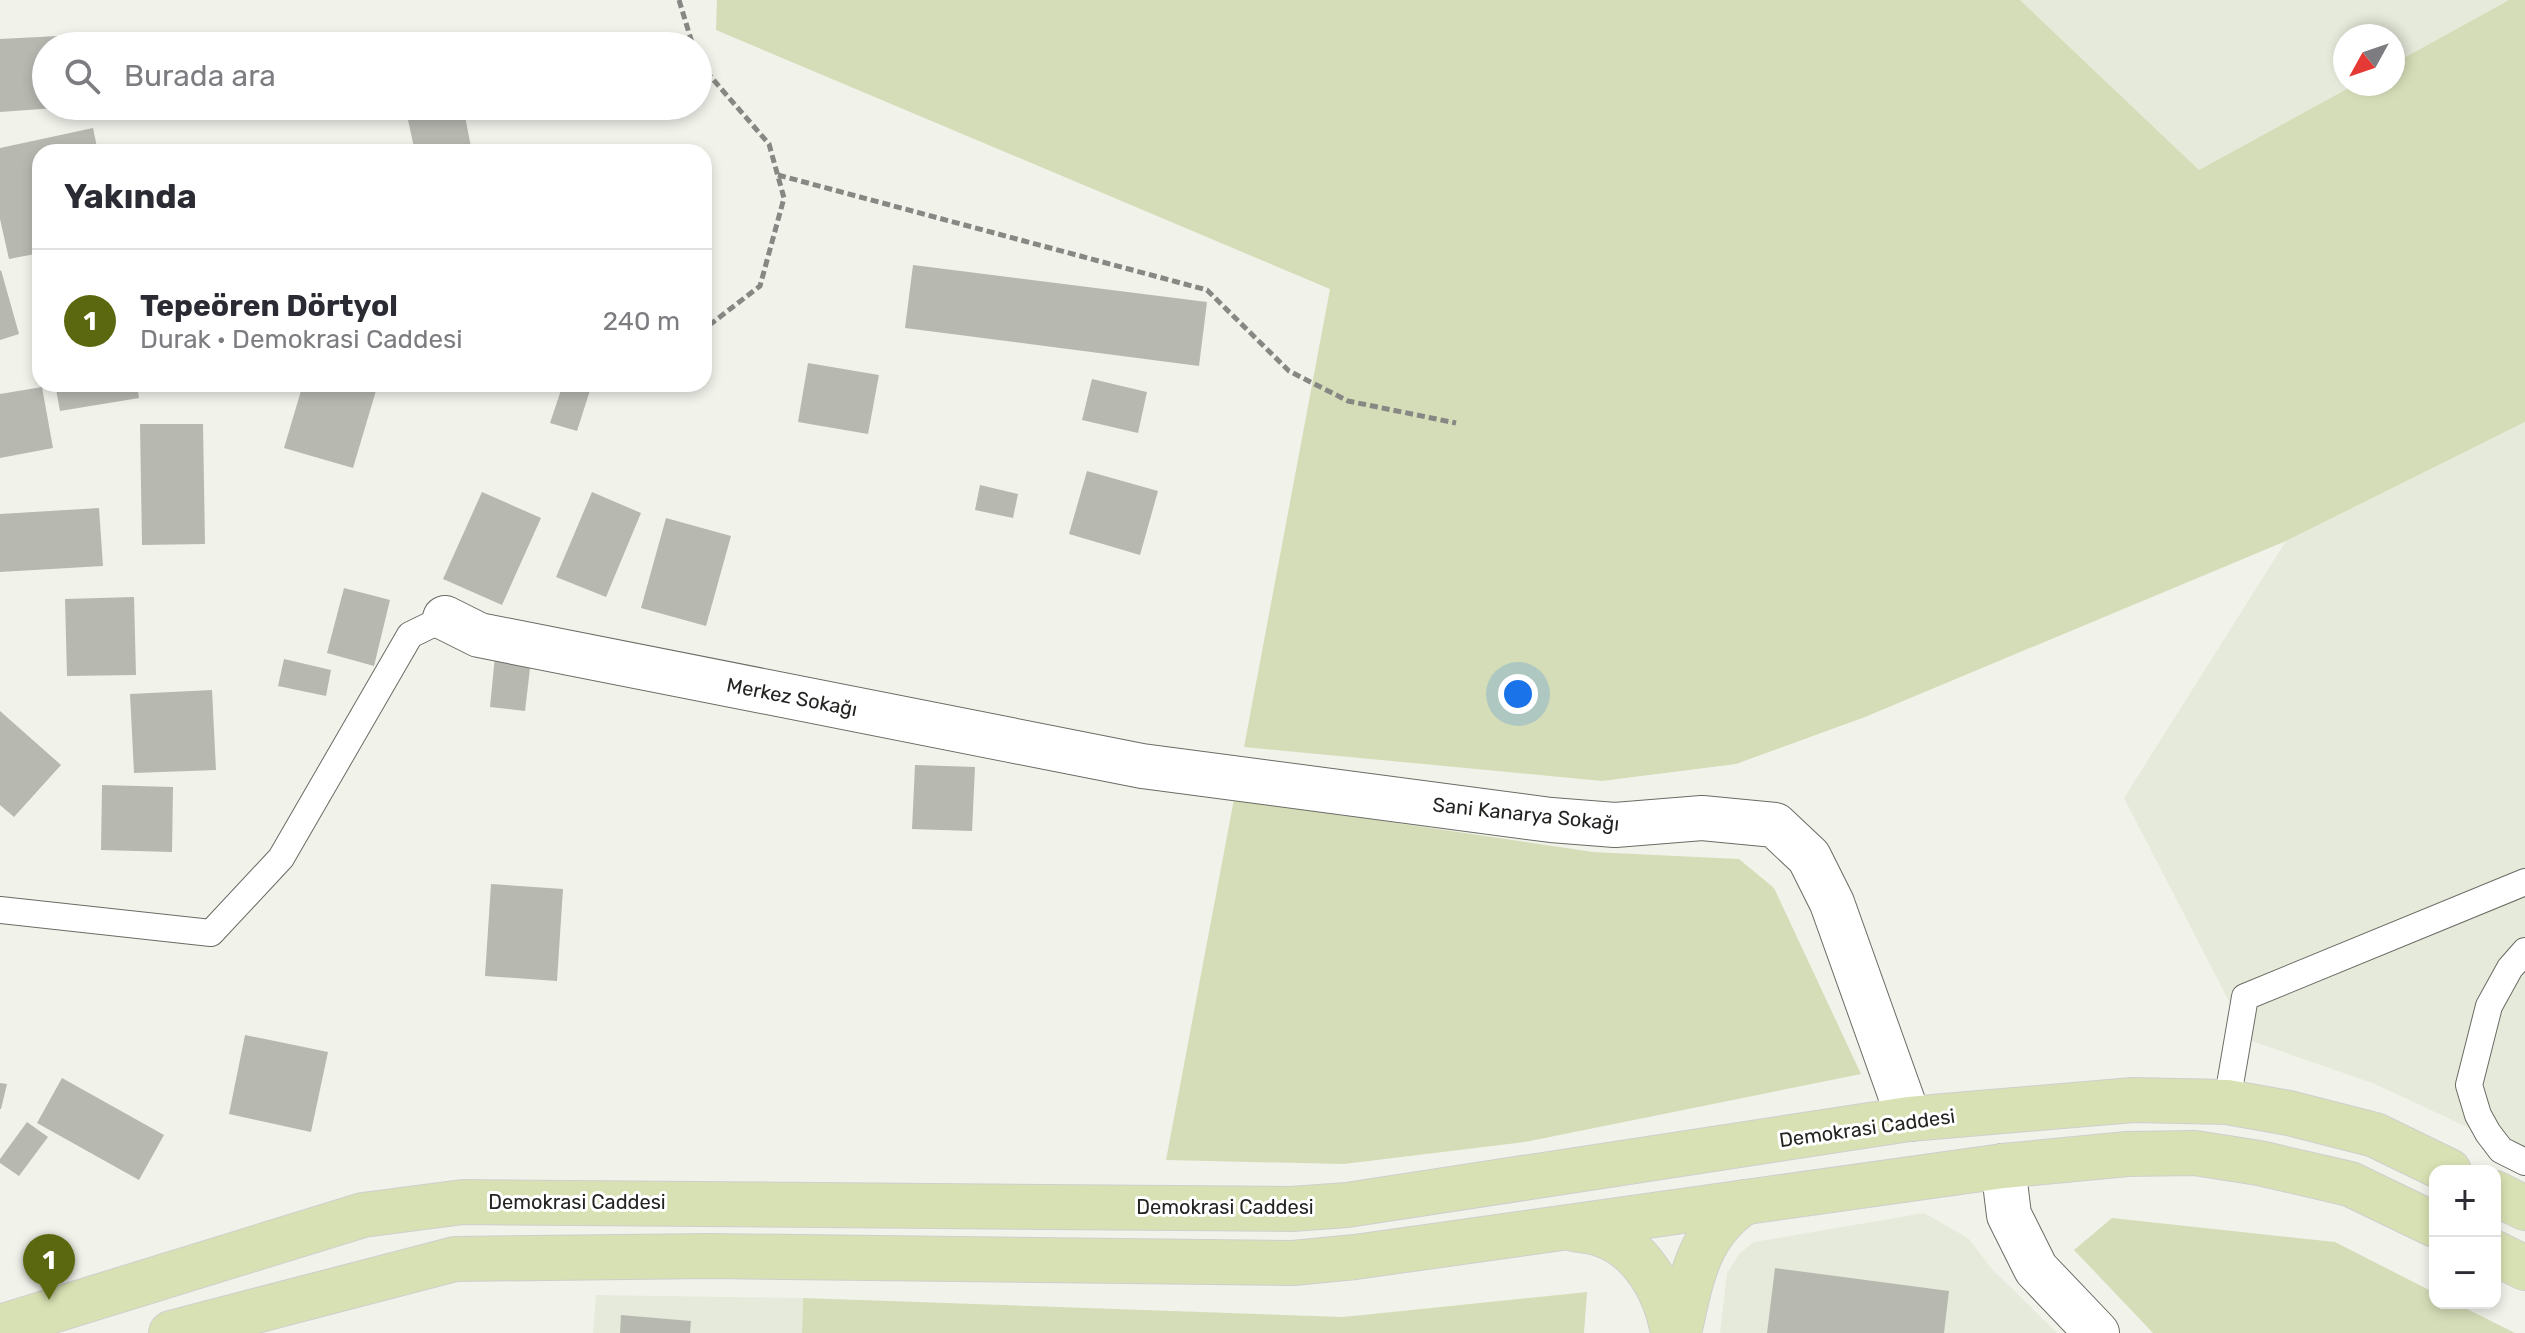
<!DOCTYPE html>
<html lang="tr">
<meta charset="utf-8">
<style>
body{margin:0;font-family:Rubik,sans-serif;background:#f7f7f7;color:#2b2b33}
.controls{position:absolute;right:24px;bottom:24px;display:grid;overflow:hidden;border-radius:16px;box-shadow:0 4px 12px #0003}
.controls button{width:72px;height:72px;display:grid;place-items:center;padding:0;border:0;border-bottom:2px solid #e1e1e2;background:#fff;color:#2b2b33;font:40px sans-serif}
.compass{position:absolute;left:2333px;top:24px;width:72px;height:72px;border-radius:50%;background:#fff;box-shadow:0 4px 12px #0003;rotate:230deg}
.you{position:absolute;left:1518px;top:694px;width:28px;height:28px;margin:-20px;border:6px solid #fff;border-radius:50%;background:#1a73e8;box-shadow:0 0 0 12px #1a73e833}
.badge{display:grid;place-items:center;width:52px;height:52px;border-radius:50%;background:#5c680f;color:#fff;font-size:26px;font-weight:700}
.pin{position:absolute;translate:-50% -66px;filter:drop-shadow(0 2px 4px #0008)}
.pin::after{content:'';position:absolute;top:42px;width:28px;height:24px;background:inherit;clip-path:polygon(0 0,100% 0,50% 100%)}
.list{margin:0;padding:0;list-style:none}
h2{display:flex;justify-content:space-between;align-items:center;height:104px;margin:0;padding:0 32px;font-size:34px}
h2 small{font-size:26px;font-weight:400;color:#7c7c81}
.list li{display:grid;grid-template-columns:52px 1fr auto;gap:24px;align-items:center;box-sizing:border-box;height:144px;padding:0 32px;border-top:2px solid #e1e1e2}
.list b{display:block;font-size:30px;white-space:nowrap}
.list p{margin:0;font-size:26px;white-space:nowrap;color:#7c7c81}
.list em{font-size:26px;font-style:normal;color:#7c7c81}
.icon{flex:none;width:44px;height:44px;fill:none;stroke:currentColor;stroke-width:2;stroke-linecap:round;stroke-linejoin:round}
.map{position:relative;flex:none;width:2525px;height:1333px;overflow:hidden}
.search{position:absolute;background:#fff;box-shadow:0 4px 12px #0003;left:32px;top:32px;width:680px;height:88px;display:flex;align-items:center;gap:20px;box-sizing:border-box;padding:0 28px;border-radius:44px;color:#7c7c81;font-size:30px}
.panel{position:absolute;background:#fff;box-shadow:0 4px 12px #0003;left:32px;top:144px;width:680px;height:248px;border-radius:24px}
.map>svg:first-child{display:block}
.built{fill:#e6eada}
.green{fill:#d5ddb8}
.building{fill:#b7b9b1}
.lines{fill:none;stroke-linecap:round;stroke-linejoin:round}
.service-casing{stroke:#6a6b64;stroke-width:28}
.minor-casing{stroke:#6a6b64;stroke-width:46}
.primary-casing{stroke:#cfcfce;stroke-width:46}
.path{stroke:#878883;stroke-width:5;stroke-dasharray:8 4;stroke-linecap:butt}
.service{stroke:#fff;stroke-width:26}
.minor{stroke:#fff;stroke-width:44}
.primary{stroke:#d8e1b3;stroke-width:44}
.labels{text-anchor:middle;dominant-baseline:central;stroke-width:6;stroke-linejoin:round;paint-order:stroke}
.street-label{font-size:20px;fill:#242522;stroke:#fff}
</style>
<div class="map">
<svg width="2525" height="1333" viewBox="0 0 2525 1333">
<rect width="100%" height="100%" fill="#f1f3eb"/>
<!-- built -->
<g class="built">
<polygon points="2020,0 2509,0 2393,64 2393,36 2345,36 2345,84 2356,84 2199,170"/>
<polygon points="2525,422 2525,1154 2375,1084 2249,1040 2124,798 2286,541"/>
<polygon points="1924,1213 1968,1238 1992,1269 2057,1333 1720,1333 1727,1273 1740,1253 1754,1242"/>
<polygon points="596,1295 803,1298 802,1333 593,1333"/>
</g>
<!-- green -->
<g class="green">
<polygon points="717,0 2020,0 2199,170 2356,84 2393,84 2393,64 2509,0 2525,0 2525,422 2286,541 1865,717 1736,764 1602,781 1244,747 1330,289 716,30"/>
<polygon points="1234,799 1593,852 1739,859 1774,888 1861,1074 1525,1142 1344,1164 1166,1160"/>
<polygon points="2112,1218 2335,1242 2435,1293 2435,1303 2455,1303 2515,1333 2153,1333 2074,1250"/>
<polygon points="1587,1292 1584,1333 802,1333 803,1298 1343,1317"/>
</g>
<!-- building -->
<g class="building">
<polygon points="58,36 58,46 46,46 46,106 55,106 55,108 0,112 0,39"/>
<polygon points="405,106 463,106 472,152 415,152"/>
<polygon points="93,128 98,152 40,152 40,253 9,259 0,219 0,148"/>
<polygon points="913,265 1207,302 1199,366 905,328"/>
<polygon points="1,270 19,334 0,340 0,271"/>
<polygon points="808,363 879,375 868,434 798,422"/>
<polygon points="1092,379 1147,392 1138,433 1082,420"/>
<polygon points="55,384 137,384 139,398 60,411"/>
<polygon points="303,384 378,384 353,468 284,448"/>
<polygon points="563,384 592,384 577,431 550,423"/>
<polygon points="42,387 53,448 0,458 0,394"/>
<polygon points="140,424 203,424 205,544 142,545"/>
<polygon points="1087,471 1158,491 1140,555 1069,534"/>
<polygon points="980,485 1018,494 1013,518 975,510"/>
<polygon points="482,492 541,518 502,605 443,579"/>
<polygon points="592,492 641,513 606,597 556,577"/>
<polygon points="99,508 103,566 0,572 0,514"/>
<polygon points="666,518 731,536 706,626 641,608"/>
<polygon points="344,588 390,600 374,666 327,653"/>
<polygon points="134,597 136,675 67,676 65,599"/>
<polygon points="495,656 531,660 525,711 490,707"/>
<polygon points="284,659 331,670 326,696 278,686"/>
<polygon points="212,690 216,770 134,773 130,694"/>
<polygon points="0,711 61,765 14,817 0,805"/>
<polygon points="915,765 975,767 972,831 912,829"/>
<polygon points="102,785 173,787 172,852 101,850"/>
<polygon points="491,884 563,889 557,981 485,976"/>
<polygon points="245,1035 328,1052 311,1132 229,1114"/>
<polygon points="62,1078 164,1135 139,1180 37,1123"/>
<polygon points="0,1083 7,1084 1,1109 0,1109"/>
<polygon points="27,1122 48,1137 19,1176 0,1163 0,1159"/>
<polygon points="1775,1268 1949,1291 1944,1333 1767,1333"/>
<polygon points="621,1315 691,1321 690,1333 620,1333"/>
</g>
<g class="lines">
<defs>
<g id="service">
<polyline points="0,910 211,933 281,858 410,635 445,618"/>
<polyline points="2525,951 2510,968 2489,1006 2469,1085 2478,1115 2488,1133 2501,1150 2525,1162"/>
<polyline points="2227,1102 2245,997 2525,882"/>
</g>
<g id="minor">
<polyline points="445,618 479,635 1142,766 1551,820 1615,825 1702,818 1775,825 1809,857 1832,903 1909,1119"/>
<polyline points="2003,1166 2009,1215 2036,1269 2097,1333"/>
</g>
<g id="primary">
<polyline points="2495,1193 2525,1208"/>
<path d="M1574 1229C1583 1231 1592 1231 1600 1234 1642 1247 1666 1292 1673 1333"/>
<polyline points="2495,1253 2525,1268"/>
<polyline points="0,1327 363,1215 463,1202 1291,1209 1347,1205 1909,1119 2133,1100 2227,1102 2289,1113 2375,1135 2449,1171"/>
<polyline points="171,1333 455,1259 710,1256 1293,1263 1355,1257 2003,1166 2127,1154 2195,1153 2259,1163 2350,1184 2435,1225"/>
<path d="M1679 1333C1691 1281 1697 1233 1745 1202"/>
</g>
</defs>
<!-- service casing -->
<use href="#service" class="service-casing"/>
<!-- minor casing -->
<use href="#minor" class="minor-casing"/>
<!-- primary casing -->
<use href="#primary" class="primary-casing"/>
<!-- path -->
<g class="path">
<polyline points="679,0 693,46"/>
<polyline points="698,62 769,144 784,198 760,286 712,323 704,323"/>
<polyline points="778,175 1207,290 1289,371 1348,401 1456,423"/>
</g>
<!-- service -->
<use href="#service" class="service"/>
<!-- minor -->
<use href="#minor" class="minor"/>
<!-- primary -->
<use href="#primary" class="primary"/>
</g>
<g class="labels">
<!-- street labels -->
<g class="street-label">
<text transform="translate(792 697) rotate(11)">Merkez Sokağı</text>
<text transform="translate(1526 814) rotate(6)">Sani Kanarya Sokağı</text>
<text transform="translate(1867 1128) rotate(-8)">Demokrasi Caddesi</text>
<text x="577" y="1202">Demokrasi Caddesi</text>
<text x="1225" y="1207">Demokrasi Caddesi</text>
</g>
</g>
</svg>
<div class="controls">
<button>+</button>
<button>−</button>
</div>
<svg class="compass" viewBox="-18 -18 36 36"><path d="M0-13l5 13h-10z" fill="#e53935"/><path d="M0 13l5-13h-10z" fill="#7c7c81"/></svg>
<div class="you"></div>
<div class="pin badge" style="left:49px;top:1300px">1</div>
<div class="search"><svg class="icon" aria-label="search" viewBox="0 0 24 24"><circle cx="10" cy="10" r="6"/><path d="M15 15l6 6"/></svg>Burada ara</div>
<section class="panel">
<h2>Yakında<small></small></h2>
<ul class="list">
<li><span class="badge">1</span><div><b>Tepeören Dörtyol</b><p>Durak · Demokrasi Caddesi</p></div><em>240 m</em></li>
</ul>
</section>
</div>
